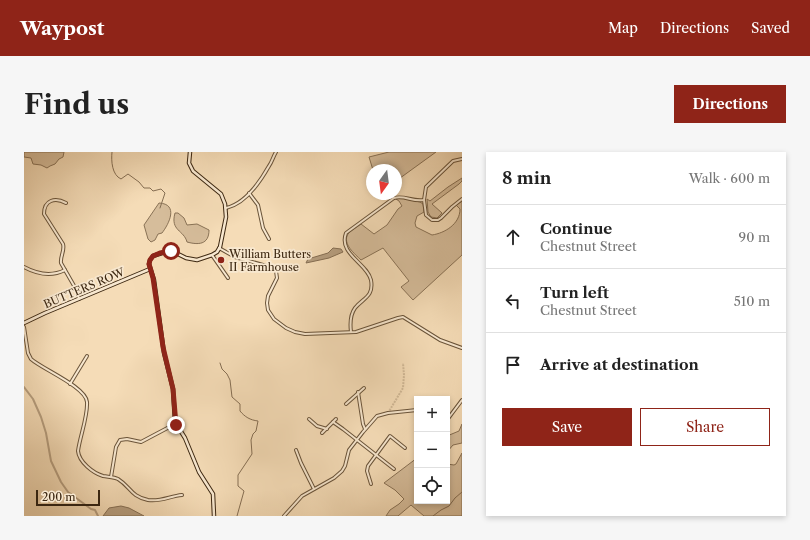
<!DOCTYPE html>
<meta charset="utf-8">
<style>
body{margin:0;font-family:"Libre Caslon Text",serif;background:#f6f6f6;color:#222}
.controls{position:absolute;right:12px;bottom:12px;display:grid;overflow:hidden;border-radius:0px;box-shadow:0 2px 6px #0003}
.controls button{width:36px;height:36px;display:grid;place-items:center;padding:0;border:0;border-bottom:1px solid #e0e0e0;background:#fff;color:#222;font:20px sans-serif}
.compass{position:absolute;left:342px;top:12px;width:36px;height:36px;border-radius:50%;background:#fff;box-shadow:0 2px 6px #0003;rotate:194deg}
.scale{position:absolute;left:12px;bottom:10px;width:64px;box-sizing:border-box;padding-left:4px;border:2px solid #3c2711;border-top:0;font-size:11px;line-height:14px;white-space:nowrap;color:#3c2711;-webkit-text-stroke:3px #f8e8d0;paint-order:stroke}
.stop{position:absolute;width:12px;height:12px;margin:-9px;border:3px solid #8f2418;border-radius:50%;background:#fff}
.stop.end{background:#8f2418;border-color:#fff;box-shadow:0 1px 4px #0008}
.list{margin:0;padding:0;list-style:none}
h2{display:flex;justify-content:space-between;align-items:center;height:52px;margin:0;padding:0 16px;font-size:17px}
h2 small{font-size:13px;font-weight:400;color:#767676}
.list li{display:grid;grid-template-columns:26px 1fr auto;gap:12px;align-items:center;box-sizing:border-box;height:64px;padding:0 16px;border-top:1px solid #e0e0e0}
.list b{display:block;font-size:15px;white-space:nowrap}
.list p{margin:0;font-size:13px;white-space:nowrap;color:#767676}
.list em{font-size:13px;font-style:normal;color:#767676}
.actions{display:flex;gap:8px;padding:12px 16px}
.actions a{flex:1;padding:9px 0;border:1px solid #8f2418;border-radius:0px;text-align:center;font-size:14px;color:#8f2418}
.actions .main{background:#8f2418;color:#fff}
.icon{flex:none;width:22px;height:22px;fill:none;stroke:currentColor;stroke-width:2;stroke-linecap:round;stroke-linejoin:round}
.map{position:relative;flex:none;width:438px;height:364px;overflow:hidden;border-radius:0px}
header{display:flex;align-items:center;gap:24px;box-sizing:border-box;height:56px;padding:0 20px;background:#8f2418;color:#fff}
header strong{font-size:19px}
nav{display:flex;gap:22px;margin-inline-start:auto;font-size:14px}
.intro{display:flex;align-items:center;justify-content:space-between;box-sizing:border-box;height:96px;padding:0 24px}
h1{margin:0;font-size:28px}
.button{padding:10px 18px;border-radius:0px;background:#8f2418;color:#fff;font-size:14px;font-weight:700}
main{display:flex;gap:24px;padding:0 24px}
aside{flex:1;background:#fff;border-radius:0px;box-shadow:0 2px 6px #0003}
.map>svg:first-child{display:block}
.green{fill:#d6bd9b;stroke:#897256}
.water{fill:#b69e7f;stroke:#856e53}
.lines{fill:none;stroke-linecap:round;stroke-linejoin:round}
.stream{stroke:#856e53;stroke-width:1}
.canal{stroke:#b69e7f;stroke-width:2}
.street-tunnel{stroke:#d0b896;stroke-width:2;stroke-dasharray:2 1;stroke-linecap:butt}
.street-casing{stroke:#6a543a;stroke-width:4}
.secondary-casing{stroke:#3c2711;stroke-width:4.5}
.street{stroke:#f8e8d0;stroke-width:2}
.secondary{stroke:#f8e8d0;stroke-width:2.5}
.route{stroke:#8f2418;stroke-width:5}
.poi-dot{fill:#8f2418;stroke:#f8e8d0;stroke-width:1.5}
.labels{text-anchor:middle;dominant-baseline:central;stroke-width:3.5;stroke-linejoin:round;paint-order:stroke}
.poi-label{font-size:11px;fill:#3c2711;stroke:#f8e8d0;text-anchor:start}
.street-label{font-size:11px;fill:#3c2711;stroke:#f8e8d0}
</style>
<header>
<strong>Waypost</strong>
<nav><a>Map</a><a>Directions</a><a>Saved</a></nav>
</header>
<div class="intro"><h1>Find us</h1><a class="button">Directions</a></div>
<main>
<div class="map">
<svg width="438" height="364" viewBox="0 0 438 364">
<rect width="100%" height="100%" fill="#f5dcb7"/>
<filter id="stains"><feTurbulence type="fractalNoise" baseFrequency=".005" numOctaves="4"/><feColorMatrix values="0 0 0 0 .2 0 0 0 0 .09 0 0 0 0 .02 0 0 0 .5 -.17"/></filter>
<radialGradient id="worn" r=".72"><stop offset=".6" stop-color="#630" stop-opacity="0"/><stop offset="1" stop-color="#630" stop-opacity=".3"/></radialGradient>
<!-- green -->
<g class="green">
<polygon points="0,0 40,0 39,5 35,7 31,12 26,14 23,16 17,13 9,12 7,6 0,5"/>
<polygon points="365,0 412,0 372,29 372,18 349,18 345,5"/>
<polygon points="438,26 438,29 435,32 408,52 418,61 413,66 407,65 404,60 403,47 406,49 424,35"/>
<path d="M377 46 396 50 399 52 400 60 393 64 391 71 392 75 408 83C421 81 436 72 436 57L432 53 438 49V103L389 148 377 135 385 129 359 96 337 108C331 102 318 92 324 82 327 78 333 75 337 72L350 82 363 73 374 57 378 54 375 49 372 47Z"/>
<path d="M135 51C155 52 145 72 138 81L134 82 131 88 127 90 124 87 120 73Z"/>
<path d="M151 61H154L160 66 163 73 173 72 185 78C185 93 174 93 163 90 160 78 146 79 151 61Z"/>
<polygon points="438,272 438,291 429,293 423,300 423,284 435,279"/>
<polygon points="438,301 438,364 400,364 387,353 374,364 362,364 366,358 375,352 380,347 371,338 360,331 393,306 393,349 423,349 423,312 430,313 432,312"/>
</g>
<!-- water -->
<g class="water">
<polygon points="309,96 317,97 319,100 305,106 282,111 284,107 304,101"/>
<polygon points="97,354 105,356 120,364 79,364 85,356"/>
</g>
<g class="lines">
<!-- stream -->
<g class="stream">
<path d="M88 0C87 9 88 23 97 27L104 22 115 30 120 36H126L129 39 137 37 141 41 136 56"/>
<path d="M196 211 198 217 203 222 206 228 208 245 216 252V259C221 265 226 268 234 269L232 279 229 282 227 288 228 302 214 323V334L220 339 213 364"/>
<polyline points="409,364 417,358 425,354 431,346 438,340"/>
</g>
<!-- canal -->
<polyline class="canal" points="0,235 9,247 17,265 22,281 27,309 37,330 44,340 67,357 71,358 74,364"/>
<!-- street-tunnel -->
<polyline class="street-tunnel" points="364,261 379,236 380,223 379,211"/>
<defs>
<g id="street">
<polyline points="438,7 429,9 402,35 400,48 402,63 408,68 414,68 417,66 428,55 438,47"/>
<polyline points="225,41 234,53 239,76 245,87"/>
<path d="M42 51C31 45 20 48 20 62L39 92C41 99 36 104 37 111L53 139 55 147"/>
<path d="M202 56C221 52 236 30 245 14 248 10 249 5 252 0"/>
<polyline points="195,96 211,105 246,115 252,119 253,126 244,144 243,151 244,158 250,167 262,176 271,180 281,182 332,180 374,166 379,165 416,188 438,196"/>
<polyline points="188,103 204,126"/>
<path d="M0 115C13 122 27 125 41 118"/>
<path d="M0 175 4 201 7 207C18 217 62 235 63 250 64 264 56 284 54 299 55 310 69 321 79 324 84 325 90 325 94 327 107 335 106 344 124 348 137 350 146 344 158 343"/>
<path d="M327 180C326 172 326 163 331 156 339 146 350 145 347 128 343 111 314 102 322 81L370 46C381 43 388 50 400 48"/>
<polyline points="46,232 63,204"/>
<polyline points="334,240 339,272 341,277"/>
<polyline points="322,252 340,236"/>
<polyline points="285,267 293,274 303,277"/>
<polyline points="423,268 438,248"/>
<polyline points="309,270 319,277 370,317"/>
<polyline points="298,281 312,267"/>
<polyline points="272,298 277,311 290,337"/>
<polyline points="87,325 92,295 96,288 103,287 117,290 151,272"/>
<polyline points="347,332 343,319 344,314 366,284 381,296"/>
<polyline points="260,364 278,344 310,326 318,319 321,314 325,298 339,280 353,264 364,261 393,258"/>
</g>
<g id="secondary">
<polyline points="166,0 165,11 169,19 197,42 201,52 202,65 196,95 193,100 188,103 173,108 162,106 148,99 141,100 129,104 126,108 125,112 130,128 140,201 149,237 151,270 161,286 175,320 189,342 190,364"/>
<polyline points="0,171 21,161 126,117"/>
</g>
</defs>
<!-- street casing -->
<use href="#street" class="street-casing"/>
<!-- secondary casing -->
<use href="#secondary" class="secondary-casing"/>
<!-- street -->
<use href="#street" class="street"/>
<!-- secondary -->
<use href="#secondary" class="secondary"/>
</g>
<g class="lines">
<!-- route -->
<polyline class="route" points="147,99 136,101 129,104 126,108 125,112 129,126 139,195 149,237 152,273"/>
</g>
<!-- markers -->
<circle class="poi-dot" cx="197" cy="108" r="4"/>
<g class="labels">
<!-- poi labels -->
<g class="poi-label">
<text x="205" y="102">William Butters<tspan x="205" dy="13">II Farmhouse</tspan></text>
</g>
<!-- street labels -->
<g class="street-label">
<text transform="translate(60 136) rotate(-23)">BUTTERS ROW</text>
</g>
</g>
<rect width="100%" height="100%" filter="url(#stains)"/>
<rect width="100%" height="100%" fill="url(#worn)"/>
</svg>
<div class="controls">
<button>+</button>
<button>−</button>
<button><svg class="icon" aria-label="locate" viewBox="0 0 24 24"><circle cx="12" cy="12" r="6"/><path d="M12 2v4M12 18v4M2 12h4M18 12h4"/></svg></button>
</div>
<svg class="compass" viewBox="-18 -18 36 36"><path d="M0-13l5 13h-10z" fill="#e53935"/><path d="M0 13l5-13h-10z" fill="#767676"/></svg>
<div class="scale">200 m</div>
<div class="stop" style="left:147px;top:99px"></div>
<div class="stop end" style="left:152px;top:273px"></div>
</div>
<aside>
<h2>8 min<small>Walk · 600 m</small></h2>
<ul class="list">
<li><svg class="icon" aria-label="ahead" viewBox="0 0 24 24"><path d="M12 20V5M6 11l6-6 6 6"/></svg><div><b>Continue</b><p>Chestnut Street</p></div><em>90 m</em></li>
<li><svg class="icon" aria-label="left" viewBox="0 0 24 24"><path d="M17 20v-9H6M10 6l-5 5 5 5"/></svg><div><b>Turn left</b><p>Chestnut Street</p></div><em>510 m</em></li>
<li><svg class="icon" aria-label="arrive" viewBox="0 0 24 24"><path d="M6 21V4h12l-3 4 3 4H6"/></svg><div><b>Arrive at destination</b></div></li>
</ul>
<div class="actions"><a class="main">Save</a><a>Share</a></div>
</aside>
</main>
